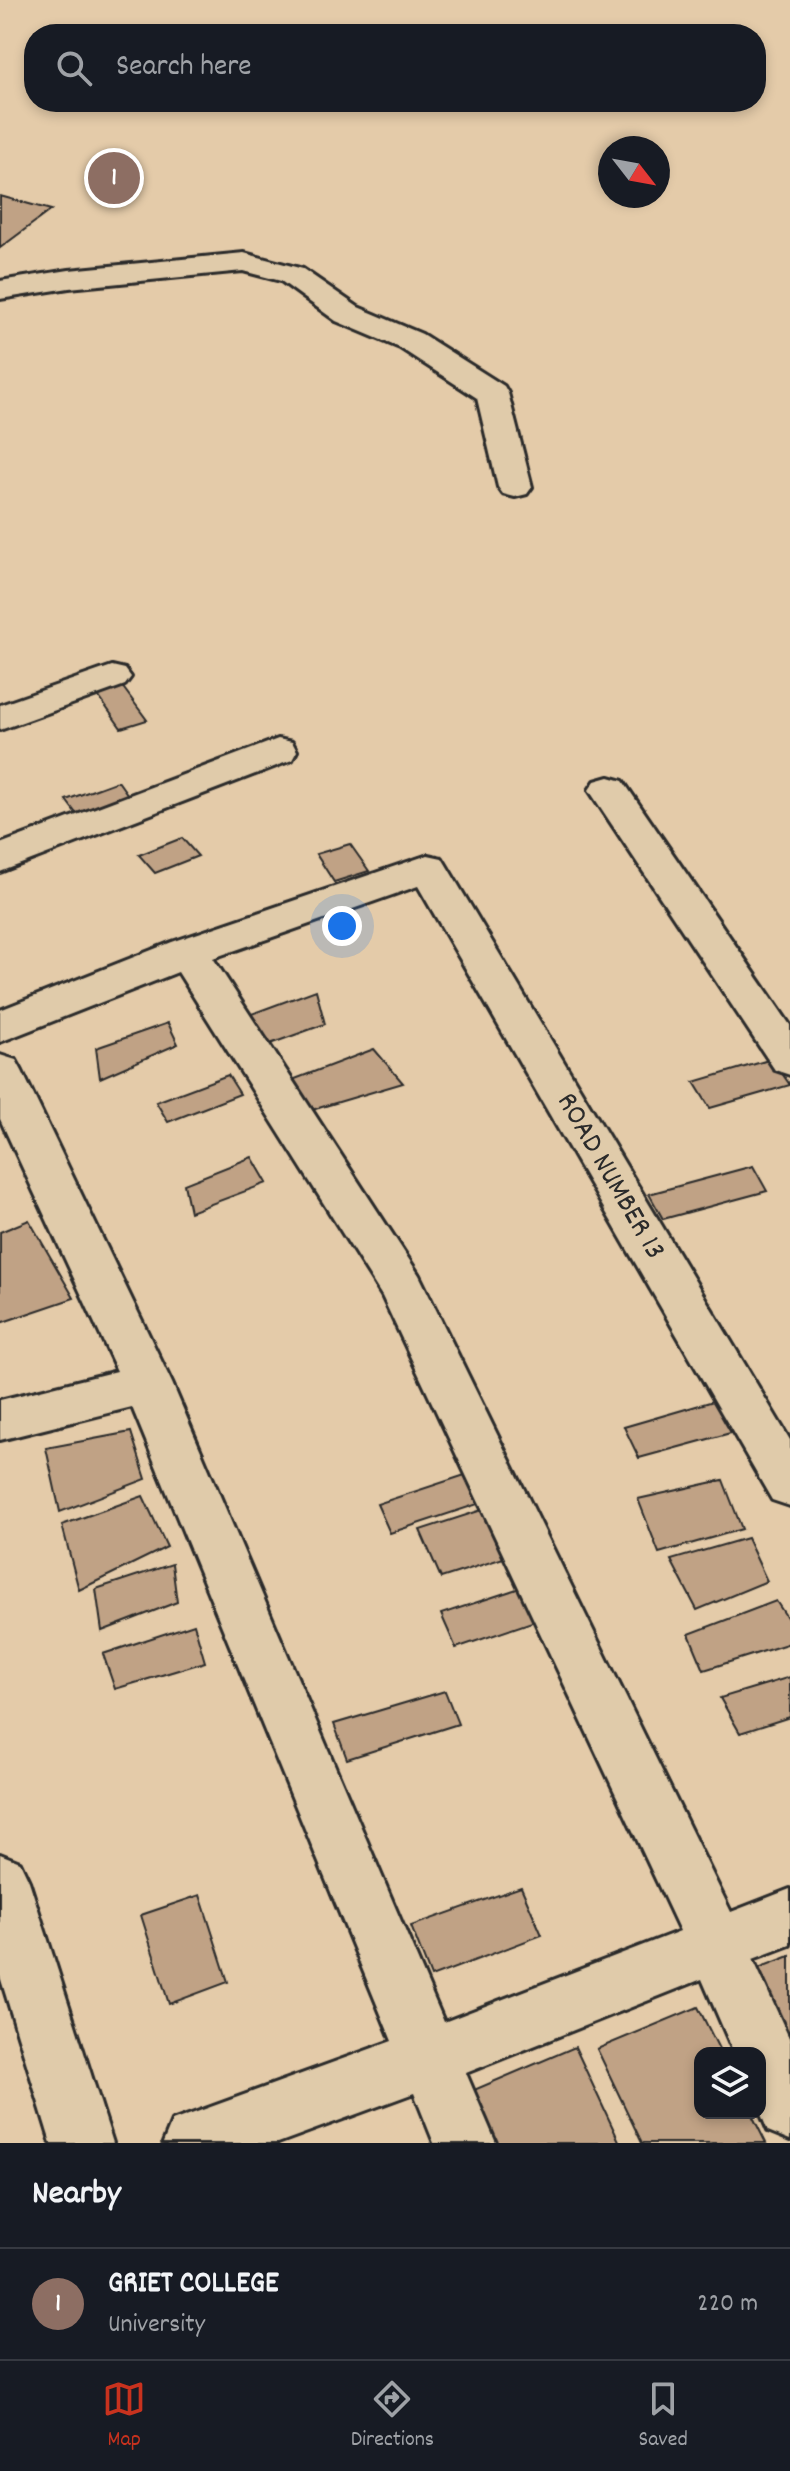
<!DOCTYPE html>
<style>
body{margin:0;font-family:Dekko,sans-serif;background:#20242c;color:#f1f3f6}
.controls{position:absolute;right:24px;bottom:24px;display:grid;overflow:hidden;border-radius:16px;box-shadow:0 4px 12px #0003}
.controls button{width:72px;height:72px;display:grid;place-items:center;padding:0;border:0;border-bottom:2px solid #363941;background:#171b24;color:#f1f3f6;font:40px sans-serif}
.compass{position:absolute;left:598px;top:136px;width:72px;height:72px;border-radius:50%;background:#171b24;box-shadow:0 4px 12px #0003;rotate:121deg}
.you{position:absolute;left:342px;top:926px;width:28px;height:28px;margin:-20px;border:6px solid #fff;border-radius:50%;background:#1a73e8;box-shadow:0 0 0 12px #1a73e833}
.badge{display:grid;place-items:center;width:52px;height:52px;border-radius:50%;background:#c8321e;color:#fff;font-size:26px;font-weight:700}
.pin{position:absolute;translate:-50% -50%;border:4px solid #fff;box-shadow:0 2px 8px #0006}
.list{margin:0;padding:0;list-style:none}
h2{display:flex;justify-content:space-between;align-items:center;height:104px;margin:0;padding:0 32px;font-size:34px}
h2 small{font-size:26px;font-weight:400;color:#9ea1a6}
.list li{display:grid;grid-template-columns:52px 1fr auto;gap:24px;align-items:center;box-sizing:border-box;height:112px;padding:0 32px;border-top:2px solid #363941}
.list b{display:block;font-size:30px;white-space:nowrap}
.list p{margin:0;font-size:26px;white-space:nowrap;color:#9ea1a6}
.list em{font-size:26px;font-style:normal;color:#9ea1a6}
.icon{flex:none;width:44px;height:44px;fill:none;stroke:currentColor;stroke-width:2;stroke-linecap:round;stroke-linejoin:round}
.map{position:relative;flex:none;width:790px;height:2143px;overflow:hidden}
.search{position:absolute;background:#171b24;box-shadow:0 4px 12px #0003;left:24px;right:24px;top:24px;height:88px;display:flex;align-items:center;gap:20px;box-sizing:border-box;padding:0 28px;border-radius:32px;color:#9ea1a6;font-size:30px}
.sheet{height:216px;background:#171b24}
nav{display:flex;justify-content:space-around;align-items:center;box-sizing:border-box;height:112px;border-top:2px solid #363941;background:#171b24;font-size:22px;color:#9ea1a6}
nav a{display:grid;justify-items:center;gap:4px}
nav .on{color:#c8321e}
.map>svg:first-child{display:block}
.building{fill:#c0a285;stroke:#2b2b2b;stroke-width:2}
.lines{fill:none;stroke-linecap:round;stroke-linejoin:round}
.minor-casing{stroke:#2b2b2b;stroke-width:6}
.minor{fill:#e0cbaa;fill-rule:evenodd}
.labels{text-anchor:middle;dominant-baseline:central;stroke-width:7;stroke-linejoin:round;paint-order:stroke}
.street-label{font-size:30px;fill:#2b2b2b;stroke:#e0cbaa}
</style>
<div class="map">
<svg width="790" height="2143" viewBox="0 0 790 2143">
<rect width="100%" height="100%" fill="#e4cba9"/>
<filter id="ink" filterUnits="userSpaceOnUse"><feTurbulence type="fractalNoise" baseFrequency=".0125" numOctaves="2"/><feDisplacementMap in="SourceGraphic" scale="16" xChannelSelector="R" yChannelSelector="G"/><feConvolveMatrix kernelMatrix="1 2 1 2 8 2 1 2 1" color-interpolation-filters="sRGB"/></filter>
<g filter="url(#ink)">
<!-- building -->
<g class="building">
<polygon points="0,196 51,210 0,248"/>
<polygon points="119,682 147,720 121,728 94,690"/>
<polygon points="118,781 130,798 78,816 66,800"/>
<polygon points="182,838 198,856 155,873 139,855"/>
<polygon points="350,844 369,871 334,882 316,854"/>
<polygon points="316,990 325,1024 259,1048 246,1016"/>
<polygon points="168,1023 178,1044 100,1078 96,1048"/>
<polygon points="374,1049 403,1083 305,1112 287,1082"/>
<polygon points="772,1059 790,1085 710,1108 694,1082"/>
<polygon points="228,1075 240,1094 168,1122 156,1102"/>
<polygon points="252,1157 267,1183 190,1212 184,1184"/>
<polygon points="753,1166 767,1191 663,1219 649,1194"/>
<polygon points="29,1220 74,1298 0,1323 0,1232"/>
<polygon points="717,1400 734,1432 639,1458 624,1427"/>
<polygon points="131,1432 146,1479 60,1512 46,1448"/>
<polygon points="474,1472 487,1501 390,1533 377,1504"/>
<polygon points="723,1480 742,1529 659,1553 638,1499"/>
<polygon points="143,1496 167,1547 79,1590 62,1525"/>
<polygon points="491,1507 513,1555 441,1578 420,1530"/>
<polygon points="747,1538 767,1581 697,1610 671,1560"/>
<polygon points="172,1564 177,1602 102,1631 96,1589"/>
<polygon points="520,1588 535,1621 456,1648 441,1614"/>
<polygon points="776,1601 790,1622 790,1643 704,1670 689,1634"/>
<polygon points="194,1624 205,1662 115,1689 103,1654"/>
<polygon points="790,1677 790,1717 740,1733 720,1698"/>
<polygon points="445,1691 458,1724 347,1759 334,1724"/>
<polygon points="521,1887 542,1935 431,1977 411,1926"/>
<polygon points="200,1895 228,1982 169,2004 141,1915"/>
<polygon points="790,1956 790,2046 753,1970"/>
<polygon points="698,2007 721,2053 700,2053 700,2113 751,2113 766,2143 642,2143 597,2049"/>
<polygon points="575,2047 620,2143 497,2143 474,2090"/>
</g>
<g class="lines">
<defs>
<g id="minor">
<polygon points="244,253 303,269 358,307 422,334 504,386 508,393 532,487 527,494 515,497 503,494 498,487 477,398 400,348 336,321 281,281 243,271 69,288 0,299 0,281 69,270"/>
<polygon points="112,666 125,669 131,677 125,685 0,730 0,705"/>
<polygon points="278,739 292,742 297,751 292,760 0,872 0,844"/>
<polygon points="609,777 623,781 790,1025 790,1075 775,1070 589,790 595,781"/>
<polygon points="428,855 442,858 448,868 790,1440 790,1506 772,1500 418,886 213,958 419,1275 731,1912 790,1889 790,1945 753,1959 790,2040 790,2140 768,2131 760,2112 760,2053 734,2053 702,1979 466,2073 496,2143 434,2143 414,2093 278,2143 163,2143 172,2121 392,2041 132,1407 0,1440 0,1400 117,1371 0,1119 0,1055 16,1060 22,1071 172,1383 444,2022 680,1931 382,1296 178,972 0,1042 0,1010 172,942"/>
<polygon points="0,1854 20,1862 29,1881 113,2143 51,2143 0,1976"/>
</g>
</defs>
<!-- minor casing -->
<use href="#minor" class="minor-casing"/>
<!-- minor -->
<use href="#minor" class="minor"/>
</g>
</g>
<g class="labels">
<!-- street labels -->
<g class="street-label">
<text transform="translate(609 1177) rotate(60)">ROAD NUMBER 13</text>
</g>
</g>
</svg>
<div class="controls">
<button><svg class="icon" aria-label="layers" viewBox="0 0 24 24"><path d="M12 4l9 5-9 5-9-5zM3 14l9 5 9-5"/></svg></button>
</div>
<svg class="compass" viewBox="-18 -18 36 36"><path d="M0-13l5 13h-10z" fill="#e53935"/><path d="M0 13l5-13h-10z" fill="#9ea1a6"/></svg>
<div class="you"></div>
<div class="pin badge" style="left:114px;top:178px;background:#8d6e63">1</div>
<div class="search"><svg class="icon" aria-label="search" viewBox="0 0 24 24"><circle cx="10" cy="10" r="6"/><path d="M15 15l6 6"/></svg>Search here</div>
</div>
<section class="sheet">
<h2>Nearby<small></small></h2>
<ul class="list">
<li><span class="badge" style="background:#8d6e63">1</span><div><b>GRIET COLLEGE</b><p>University</p></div><em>220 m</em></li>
</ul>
</section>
<nav>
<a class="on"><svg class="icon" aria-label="map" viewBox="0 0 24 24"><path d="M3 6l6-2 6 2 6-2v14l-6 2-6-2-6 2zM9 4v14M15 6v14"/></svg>Map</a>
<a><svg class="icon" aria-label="directions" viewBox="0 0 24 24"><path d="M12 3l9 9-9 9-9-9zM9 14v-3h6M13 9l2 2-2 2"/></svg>Directions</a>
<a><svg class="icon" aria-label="saved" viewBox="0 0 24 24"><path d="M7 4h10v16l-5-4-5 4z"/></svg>Saved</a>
</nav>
